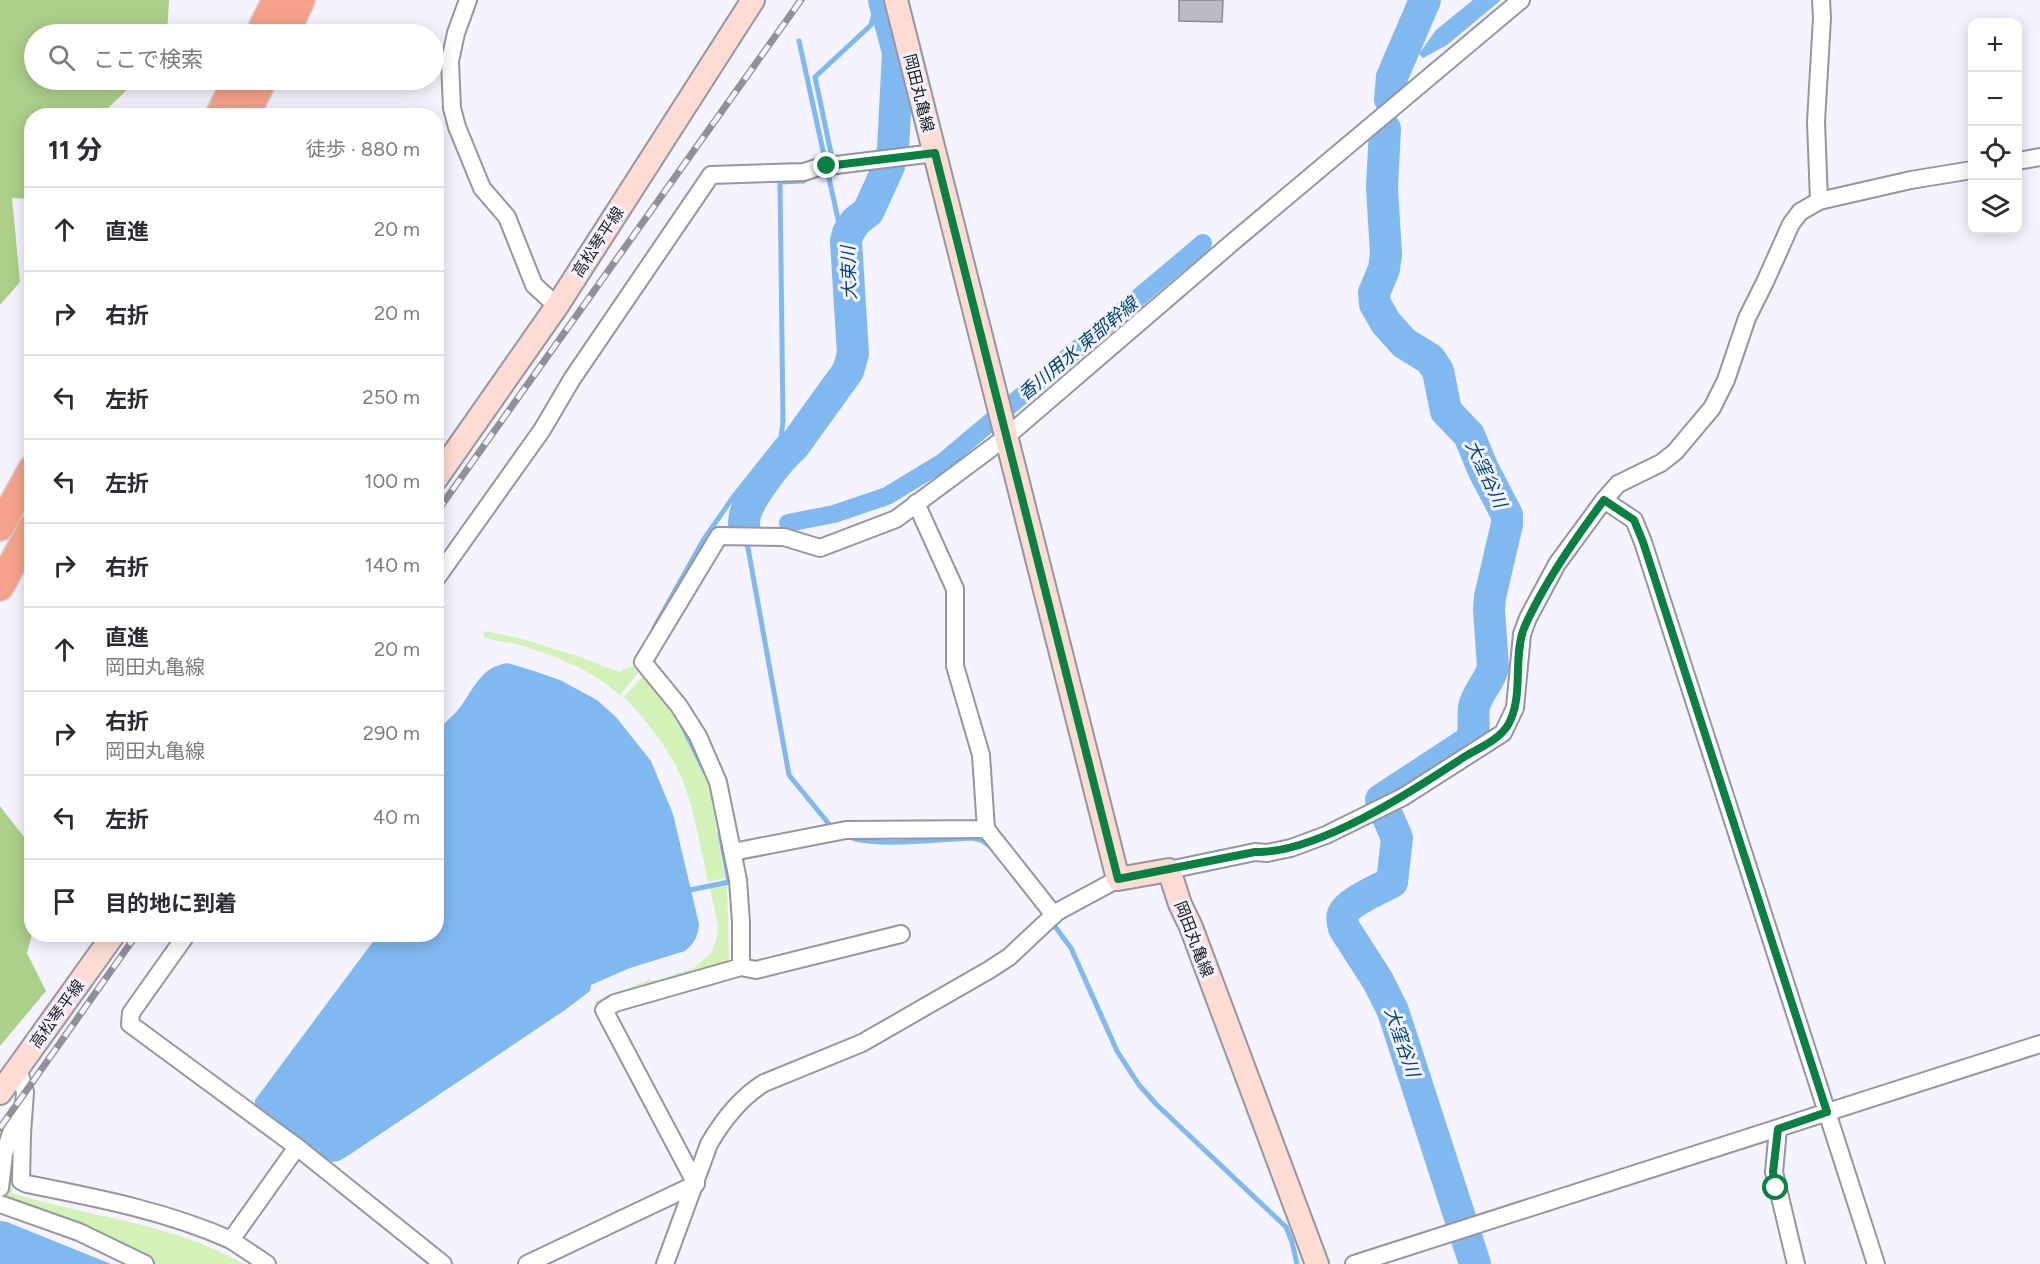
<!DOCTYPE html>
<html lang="ja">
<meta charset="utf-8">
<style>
body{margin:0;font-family:Figtree,"Noto Sans JP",sans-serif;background:#f2f2f3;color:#2b2b33}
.controls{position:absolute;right:18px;top:18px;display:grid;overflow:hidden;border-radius:12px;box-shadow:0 3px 15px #0003}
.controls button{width:54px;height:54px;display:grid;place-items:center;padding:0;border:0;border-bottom:2px solid #e1e1e2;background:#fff;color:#2b2b33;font:30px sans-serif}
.stop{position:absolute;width:18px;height:18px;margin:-14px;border:4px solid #0b8043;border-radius:50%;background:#fff}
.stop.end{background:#0b8043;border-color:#fff;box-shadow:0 2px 6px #0008}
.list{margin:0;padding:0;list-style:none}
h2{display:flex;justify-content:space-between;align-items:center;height:78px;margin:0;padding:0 24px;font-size:26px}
h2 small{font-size:20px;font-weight:400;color:#7c7c81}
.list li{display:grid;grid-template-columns:39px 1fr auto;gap:18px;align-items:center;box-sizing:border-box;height:84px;padding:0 24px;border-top:2px solid #e1e1e2}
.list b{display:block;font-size:22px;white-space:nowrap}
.list p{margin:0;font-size:20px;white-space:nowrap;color:#7c7c81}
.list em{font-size:20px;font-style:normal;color:#7c7c81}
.icon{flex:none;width:33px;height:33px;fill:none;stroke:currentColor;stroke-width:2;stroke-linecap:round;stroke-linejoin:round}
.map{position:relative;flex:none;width:2040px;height:1264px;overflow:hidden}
.search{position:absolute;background:#fff;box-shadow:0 3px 15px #0003;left:24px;top:24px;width:420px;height:66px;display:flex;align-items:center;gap:15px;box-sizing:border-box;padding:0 21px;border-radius:33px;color:#7c7c81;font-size:22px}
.panel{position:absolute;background:#fff;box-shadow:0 3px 15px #0003;left:24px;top:108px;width:420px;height:834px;border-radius:24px}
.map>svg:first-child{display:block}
.green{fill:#d3f2b7}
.forest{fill:#accf8a}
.water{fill:#80b9f0}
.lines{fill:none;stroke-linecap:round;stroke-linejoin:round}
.stream{stroke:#80b9f0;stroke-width:5}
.canal{stroke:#80b9f0;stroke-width:18}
.river{stroke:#80b9f0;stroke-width:32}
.building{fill:#bbbac7;stroke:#8a8895;stroke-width:1.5}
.minor-casing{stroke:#9695a1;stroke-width:20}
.secondary-casing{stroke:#9695a1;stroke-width:26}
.trunk-casing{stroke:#d1d1d2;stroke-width:30}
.minor{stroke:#fff;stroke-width:16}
.secondary{stroke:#fcdcd3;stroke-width:22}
.trunk{stroke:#f6a28a;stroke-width:27}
.rail-casing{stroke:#909098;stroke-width:7}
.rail{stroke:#f4f3fe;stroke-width:4.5;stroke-dasharray:14;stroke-linecap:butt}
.route{stroke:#0b8043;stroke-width:8}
.labels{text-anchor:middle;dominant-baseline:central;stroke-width:6;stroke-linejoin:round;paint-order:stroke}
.street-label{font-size:16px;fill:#1a1a1f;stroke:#f4f3fe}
.water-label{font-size:18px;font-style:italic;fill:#004374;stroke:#f4f3fe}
</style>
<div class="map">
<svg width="2040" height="1264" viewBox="0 0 2040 1264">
<rect width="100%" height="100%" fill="#f4f3fe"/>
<!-- green -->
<g class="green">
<path d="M484 631 519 638 577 656 619 672 633 666 638 673 620 695C590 669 554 655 516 644 505 641 495 642 484 637Z"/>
<path d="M643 676 677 720 709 786 725 878 708 882C702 854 697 826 689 799 678 760 652 726 624 697Z"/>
<polygon points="727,884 729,959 724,967 601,1003 596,1003 595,1001 649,980 657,980 694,968 710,954 717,938 718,926 710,888"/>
<path d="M15 1141 12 1193C90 1218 172 1222 243 1264H154L6 1199 4 1194Z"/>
</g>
<!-- forest -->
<g class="forest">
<polygon points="0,0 169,0 167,34 34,34 34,80 137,80 101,115 32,116 31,199 12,198 20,282 0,305"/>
<polygon points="0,806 31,846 32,935 27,953 46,991 0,1046"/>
</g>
<!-- water -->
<g class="water">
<polygon points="1473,0 1501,0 1447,45 1423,58 1419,54 1436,30"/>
<path d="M507 663 531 670 560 680 597 700 616 717 651 761 673 814 699 924C698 936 695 943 685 951L630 968 591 985 590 991 565 1010 349 1155 339 1161 329 1162 255 1107V1100L378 935 436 934 437 731C443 724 451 718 457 711 474 691 478 668 507 663Z"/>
<polygon points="0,1221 7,1222 111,1264 0,1264"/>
</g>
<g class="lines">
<!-- stream -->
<g class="stream">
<polyline points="825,161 831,153 815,77 871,25 874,14 871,0"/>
<polyline points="782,456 791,439 841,372 847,358 848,343 841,233 799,41"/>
<polyline points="734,496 748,506"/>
<polyline points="744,526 789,775 833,829"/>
<polyline points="654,628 704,539 734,496 781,437 783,422 780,182 804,181"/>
<polyline points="681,723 706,774"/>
<path d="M847 836C872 848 942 839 972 838L981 840 993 848"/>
<polyline points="685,891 729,882 720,833"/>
<polyline points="1051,921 1071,948 1117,1051 1139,1085 1157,1105 1286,1227 1292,1242 1297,1264"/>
</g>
<!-- canal -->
<polyline class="canal" points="788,523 834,514 887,496 943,462 1203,243"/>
<!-- river -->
<g class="river">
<polyline points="1390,99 1392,77 1425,0"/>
<path d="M744 526C744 521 744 517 746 512 752 494 779 459 794 446L848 371 853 354 846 241 848 233 856 221 868 212 889 166 893 149 898 52 884 0"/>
<path d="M1381 800 1471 741C1476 729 1472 718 1474 707 1477 692 1490 682 1493 667L1489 609 1490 597 1507 524V515L1483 469 1469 435 1446 411 1438 371 1430 359 1404 343 1386 323 1375 304 1374 293 1384 269 1386 254 1382 188 1385 129"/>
<path d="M1387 815 1397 838 1392 882C1380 889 1348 902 1343 914 1341 919 1343 923 1344 928L1378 981 1393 1011 1475 1264"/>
</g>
</g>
<!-- building -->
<polygon class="building" points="1179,0 1223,0 1222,22 1179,21"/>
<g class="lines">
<defs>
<g id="minor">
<polyline points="468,0 456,33 450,61 452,108 457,127 482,188 507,217 534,285 557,306"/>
<polyline points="2018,161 2040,157"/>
<polyline points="1819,201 1816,122 1822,18 1821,0"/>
<polyline points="1604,500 1634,520 1643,542 1876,1264"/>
<polyline points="436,579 542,430 572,379 711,175 804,172 819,167 935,153"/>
<polyline points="986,829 1054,915"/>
<polyline points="733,852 846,830 986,829 981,755 955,666 955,589 916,503"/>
<polyline points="1169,870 1255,852 1267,853 1291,848 1326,835 1403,797 1503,733 1515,708 1522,634 1528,618 1557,564 1604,500 1618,484 1661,463 1675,452 1712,408 1726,380 1747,318 1765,282 1791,224 1800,212 1819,201 1911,180 1972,170"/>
<polyline points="187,934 131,1013 130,1024 297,1147"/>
<polyline points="741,967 741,922 738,880 718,782 698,736 679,706 643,662 719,536 784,537 820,548 896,519 1006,437 1234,241 1521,0"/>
<path d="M18 1068 25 1092 22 1134 21 1181 27 1184C97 1198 166 1211 231 1240L297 1147 443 1264"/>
<polyline points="1778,1129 1774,1172 1796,1264"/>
<polyline points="0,1188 4,1154 17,1115"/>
<polyline points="0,1204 79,1232 145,1264"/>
<polyline points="231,1240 267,1264"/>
<polyline points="527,1264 696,1184 604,1010 615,1003 741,967 756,970 901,934"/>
<path d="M665 1264 709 1144C723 1120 740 1098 764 1083L862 1043 989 970 1009 957 1057 912 1118 879"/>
<polyline points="1354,1264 2040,1044"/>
</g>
<g id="secondary">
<polyline points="896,0 1118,879 1169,870 1180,904 1191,927 1317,1264"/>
<polyline points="436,479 557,306 753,0"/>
<polyline points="0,1093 114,934"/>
</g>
<g id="trunk">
<polyline points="259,34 276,0"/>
<polyline points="285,34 301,0"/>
<polyline points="219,116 236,80"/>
<polyline points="245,116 263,80"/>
<polyline points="0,527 32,469"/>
<polyline points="0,587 32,527"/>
</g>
</defs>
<!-- minor casing -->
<use href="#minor" class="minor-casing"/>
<!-- secondary casing -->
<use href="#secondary" class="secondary-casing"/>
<!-- trunk casing -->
<use href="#trunk" class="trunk-casing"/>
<!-- minor -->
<use href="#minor" class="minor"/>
<!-- secondary -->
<use href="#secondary" class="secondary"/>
<!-- trunk -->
<use href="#trunk" class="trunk"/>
<defs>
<g id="rail">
<polyline points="436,513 801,0"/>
<polyline points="0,1128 137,934"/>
</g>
</defs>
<!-- rail casing -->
<use href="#rail" class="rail-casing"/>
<!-- rail -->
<use href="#rail" class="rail"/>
</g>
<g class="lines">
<!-- route -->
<path class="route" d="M827 166 935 153 1118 879 1255 852C1316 854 1413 791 1464 757 1479 748 1499 740 1508 725 1524 697 1513 661 1523 631 1527 620 1533 609 1539 598 1558 563 1580 532 1604 500L1634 520 1643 542 1827 1112 1778 1129 1773 1172 1776 1188"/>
</g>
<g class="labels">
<!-- street labels -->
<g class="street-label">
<text transform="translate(919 93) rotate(76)">岡田丸亀線</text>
<text transform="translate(598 242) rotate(-57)">高松琴平線</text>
<text transform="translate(1194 939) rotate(69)">岡田丸亀線</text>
<text transform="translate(57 1014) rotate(-54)">高松琴平線</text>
</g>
<!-- water labels -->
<g class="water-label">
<text transform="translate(849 273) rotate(-92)">大束川</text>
<text transform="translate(1078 349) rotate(-40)">香川用水 東部幹線</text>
<text transform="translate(1486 474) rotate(65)">大窪谷川</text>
<text transform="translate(1402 1042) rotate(71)">大窪谷川</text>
</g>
</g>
</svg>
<div class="controls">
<button>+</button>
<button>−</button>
<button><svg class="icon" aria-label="locate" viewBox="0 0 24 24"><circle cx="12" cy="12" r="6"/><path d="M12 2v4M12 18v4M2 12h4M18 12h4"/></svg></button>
<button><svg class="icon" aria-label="layers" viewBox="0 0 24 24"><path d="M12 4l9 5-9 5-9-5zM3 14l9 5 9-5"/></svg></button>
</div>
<div class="stop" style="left:1776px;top:1188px"></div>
<div class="stop end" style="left:827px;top:166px"></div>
<div class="search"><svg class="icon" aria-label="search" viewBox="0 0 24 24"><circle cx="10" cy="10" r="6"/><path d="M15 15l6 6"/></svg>ここで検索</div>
<section class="panel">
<h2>11 分<small>徒歩 · 880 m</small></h2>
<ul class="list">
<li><svg class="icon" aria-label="ahead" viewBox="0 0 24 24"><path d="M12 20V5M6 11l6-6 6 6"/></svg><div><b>直進</b></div><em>20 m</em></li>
<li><svg class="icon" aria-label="right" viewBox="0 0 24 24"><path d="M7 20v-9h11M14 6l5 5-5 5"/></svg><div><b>右折</b></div><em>20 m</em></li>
<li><svg class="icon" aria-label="left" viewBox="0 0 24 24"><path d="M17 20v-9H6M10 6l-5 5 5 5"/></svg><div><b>左折</b></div><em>250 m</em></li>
<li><svg class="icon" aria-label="left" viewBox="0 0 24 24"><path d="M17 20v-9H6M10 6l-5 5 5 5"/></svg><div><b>左折</b></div><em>100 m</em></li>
<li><svg class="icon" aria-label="right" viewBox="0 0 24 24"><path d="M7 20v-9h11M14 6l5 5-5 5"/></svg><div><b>右折</b></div><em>140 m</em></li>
<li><svg class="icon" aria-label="ahead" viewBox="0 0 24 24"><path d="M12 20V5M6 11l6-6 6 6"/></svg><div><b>直進</b><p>岡田丸亀線</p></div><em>20 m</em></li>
<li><svg class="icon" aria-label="right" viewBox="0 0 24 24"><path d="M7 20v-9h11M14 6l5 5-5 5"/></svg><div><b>右折</b><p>岡田丸亀線</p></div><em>290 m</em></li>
<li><svg class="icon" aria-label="left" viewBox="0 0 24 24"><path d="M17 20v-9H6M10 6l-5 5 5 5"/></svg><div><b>左折</b></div><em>40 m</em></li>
<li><svg class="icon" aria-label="arrive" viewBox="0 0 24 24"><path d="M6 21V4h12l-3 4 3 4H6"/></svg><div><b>目的地に到着</b></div></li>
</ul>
</section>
</div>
